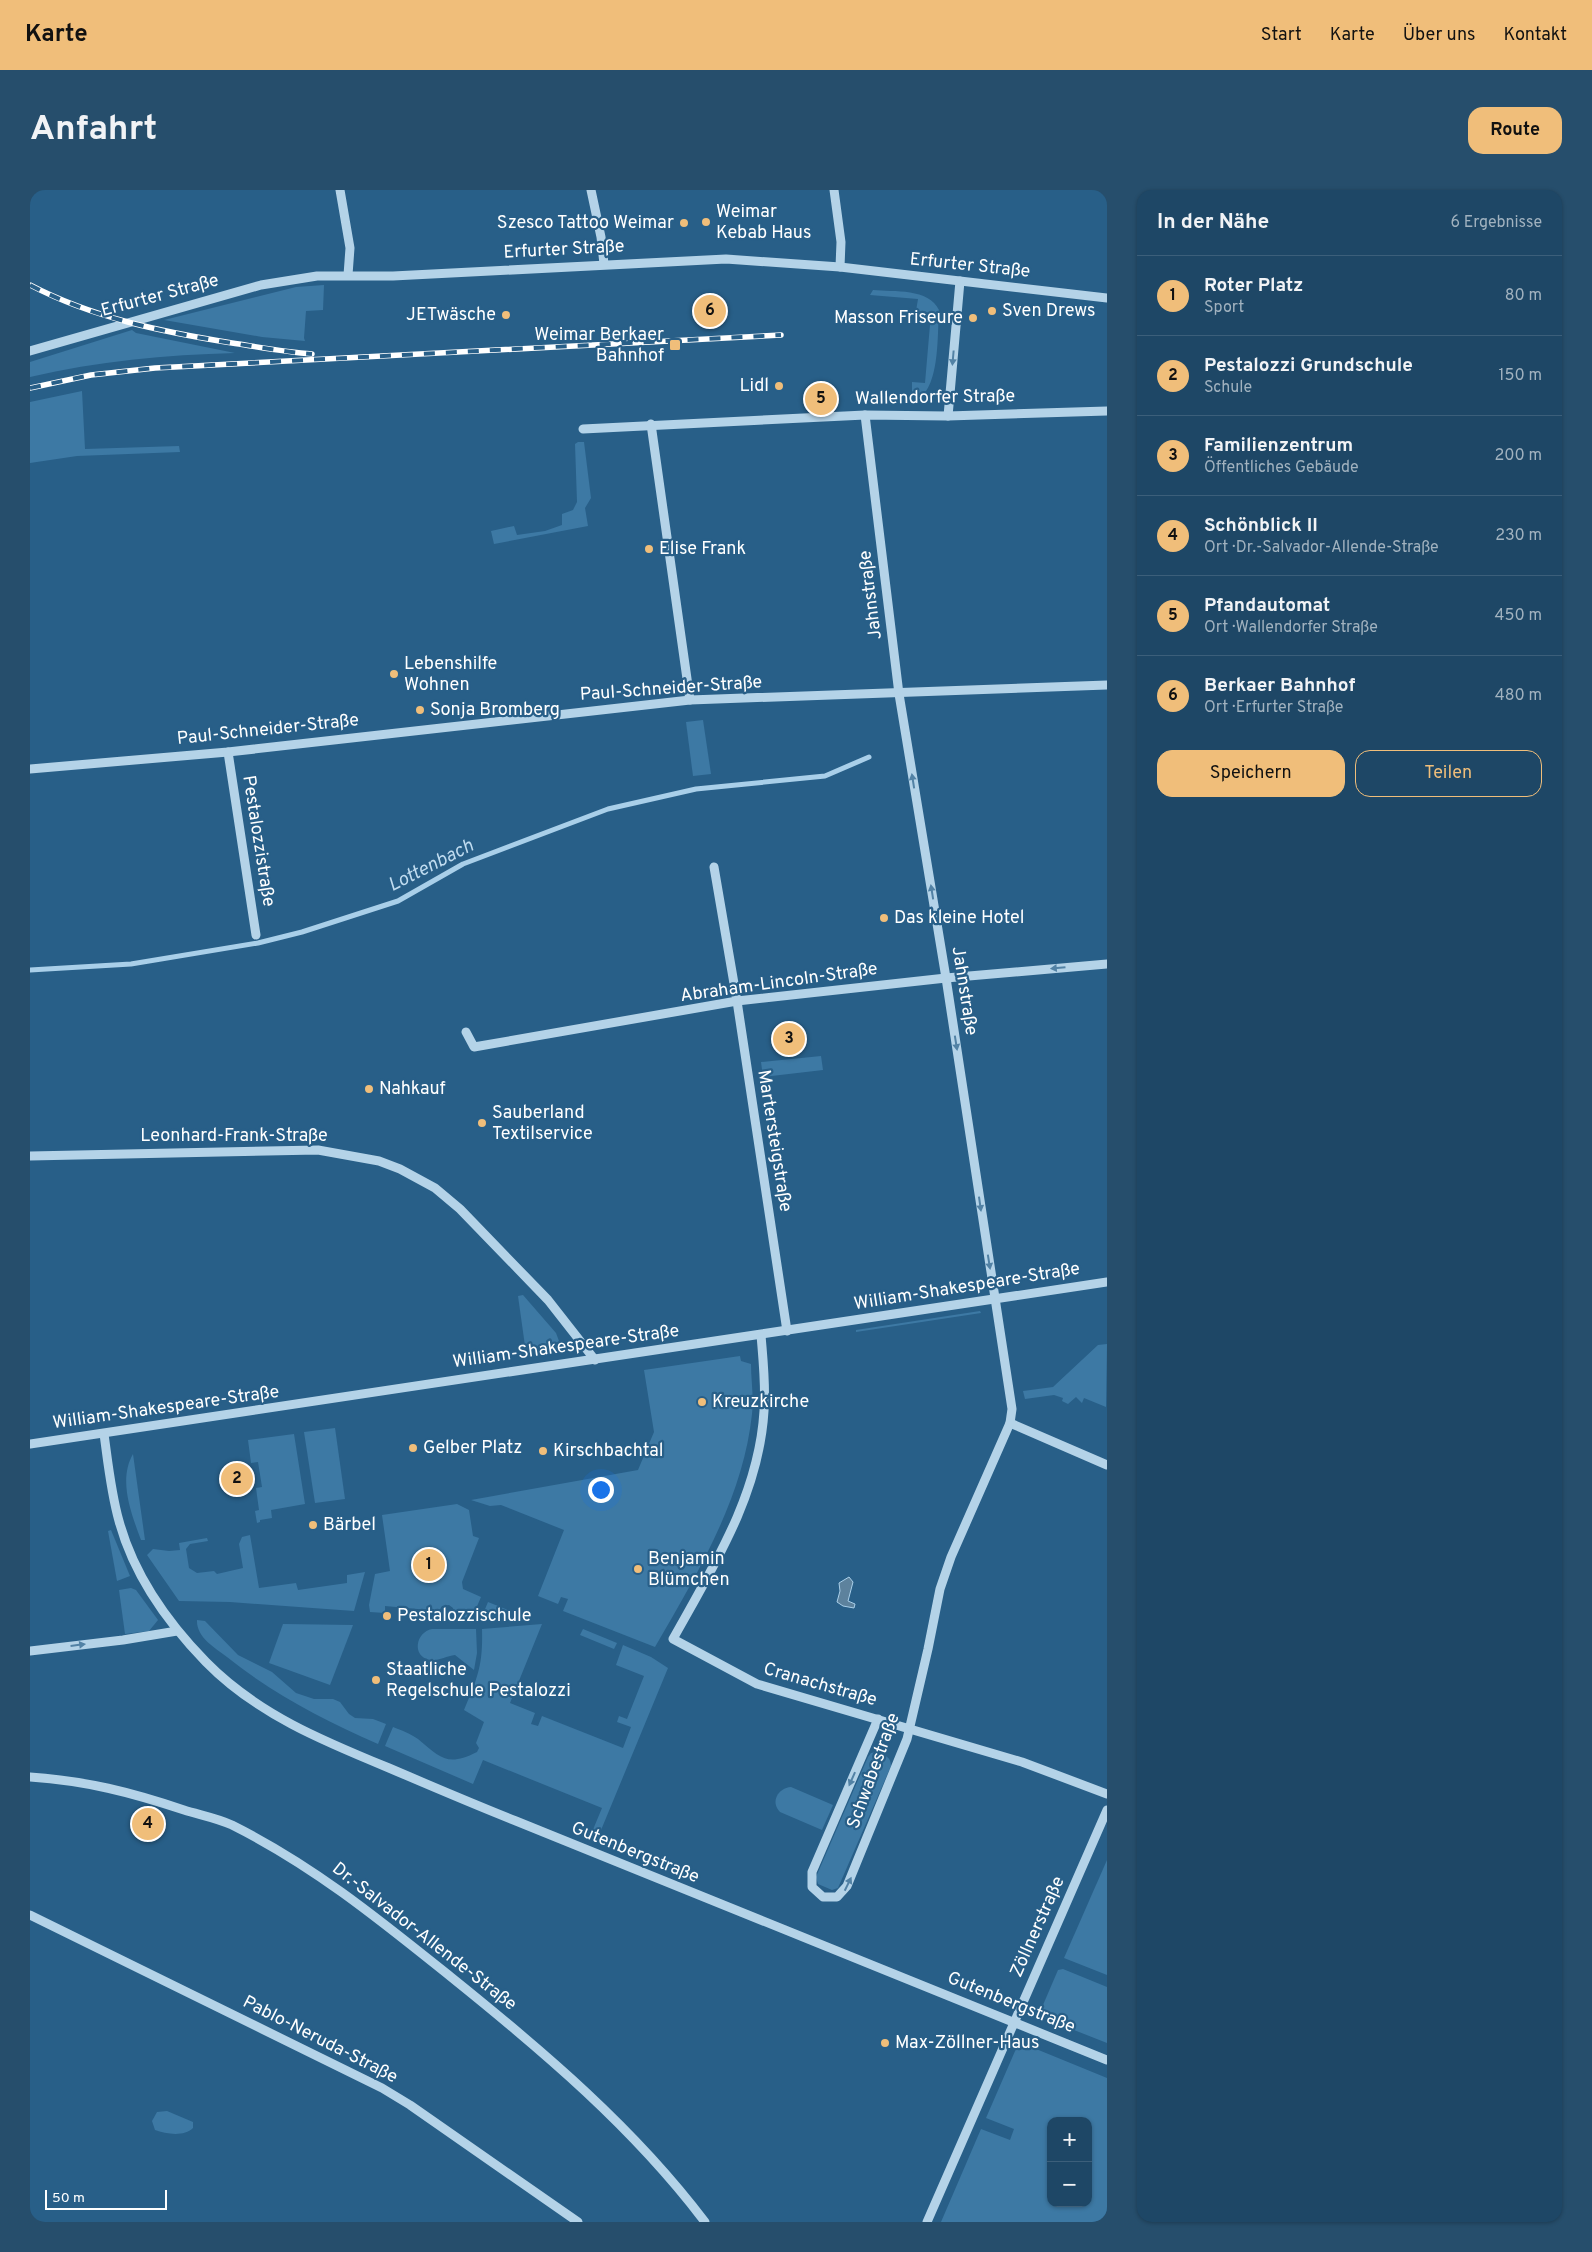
<!DOCTYPE html>
<html lang="de">
<meta charset="utf-8">
<style>
body{margin:0;font-family:Overpass,sans-serif;background:#264e6c;color:#f1f3f6}
.controls{position:absolute;right:15px;bottom:15px;display:grid;overflow:hidden;border-radius:10px;box-shadow:0 1px 4px #0004}
.controls button{width:45px;height:45px;display:grid;place-items:center;padding:0;border:0;border-bottom:1px solid #3c5f7a;background:#1e4766;color:#f1f3f6;font:25px sans-serif}
.scale{position:absolute;left:15px;bottom:12px;width:122px;box-sizing:border-box;padding-left:5px;border:2px solid #fff;border-top:0;font-size:14px;line-height:18px;white-space:nowrap;color:#fff;-webkit-text-stroke:4px #285f88;paint-order:stroke}
.you{position:absolute;left:570px;top:1299px;width:18px;height:18px;margin:-12px;border:4px solid #fff;border-radius:50%;background:#1a73e8;box-shadow:0 0 0 8px #1a73e833}
.badge{display:grid;place-items:center;width:32px;height:32px;border-radius:50%;background:#f0be7a;color:#111;font-size:16px;font-weight:700}
.pin{position:absolute;translate:-50% -50%;border:2px solid #fff;box-shadow:0 1px 5px #0006}
.list{margin:0;padding:0;list-style:none}
h2{display:flex;justify-content:space-between;align-items:center;height:65px;margin:0;padding:0 20px;font-size:21px}
h2 small{font-size:16px;font-weight:400;color:#a1b2bf}
.list li{display:grid;grid-template-columns:32px 1fr auto;gap:15px;align-items:center;box-sizing:border-box;height:80px;padding:0 20px;border-top:1px solid #3c5f7a}
.list b{display:block;font-size:19px;white-space:nowrap}
.list p{margin:0;font-size:16px;white-space:nowrap;color:#a1b2bf}
.list em{font-size:16px;font-style:normal;color:#a1b2bf}
.actions{display:flex;gap:10px;padding:15px 20px}
.actions a{flex:1;padding:11px 0;border:1px solid #f0be7a;border-radius:15px;text-align:center;font-size:18px;color:#f0be7a}
.actions .main{background:#f0be7a;color:#111}
.map{position:relative;flex:none;width:1077px;height:2032px;overflow:hidden;border-radius:15px}
header{display:flex;align-items:center;gap:30px;box-sizing:border-box;height:70px;padding:0 25px;background:#f0be7a;color:#111}
header strong{font-size:24px}
nav{display:flex;gap:28px;margin-inline-start:auto;font-size:18px}
.intro{display:flex;align-items:center;justify-content:space-between;box-sizing:border-box;height:120px;padding:0 30px}
h1{margin:0;font-size:35px}
.button{padding:12px 22px;border-radius:15px;background:#f0be7a;color:#111;font-size:18px;font-weight:700}
main{display:flex;gap:30px;padding:0 30px}
aside{flex:1;background:#1e4766;border-radius:15px;box-shadow:0 1px 4px #0004}
.map>svg:first-child{display:block}
.green{fill:#3d79a4;fill-rule:evenodd}
.water{fill:#5d829d;stroke:#a9cfe9}
.lines{fill:none;stroke-linecap:round;stroke-linejoin:round}
.stream{stroke:#a9cfe9;stroke-width:5}
.minor{stroke:#b4d3e8;stroke-width:9}
.rail-casing{stroke:#fff;stroke-width:5.5}
.rail{stroke:#285f88;stroke-width:4;stroke-dasharray:11;stroke-linecap:butt}
.oneway{fill:#5282a5}
.poi-dot{fill:#f0be7a;stroke:#285f88;stroke-width:2}
.labels{text-anchor:middle;dominant-baseline:central;stroke-width:4.5;stroke-linejoin:round;paint-order:stroke}
.poi-label{font-size:18px;fill:#fff;stroke:#285f88;text-anchor:start}
.street-label{font-size:18px;fill:#fff;stroke:#285f88}
.water-label{font-size:19px;font-style:italic;fill:#c0dcf0;stroke:#285f88}
</style>
<header>
<strong>Karte</strong>
<nav><a>Start</a><a>Karte</a><a>Über uns</a><a>Kontakt</a></nav>
</header>
<div class="intro"><h1>Anfahrt</h1><a class="button">Route</a></div>
<main>
<div class="map">
<svg width="1077" height="2032" viewBox="0 0 1077 2032">
<rect width="100%" height="100%" fill="#285f88"/>
<!-- green -->
<g class="green">
<polygon points="294,95 293,120 276,121 274,148 275,151 232,147 134,130 266,97"/>
<path d="M843 100C864 102 899 98 909 120 907 145 911 204 882 212 871 215 858 214 847 214L843 213 842 209 882 208V192L895 193 901 123 886 121 888 109 840 105Z"/>
<path d="M102 140 106 143 205 163C135 165 68 171 0 187V172Z"/>
<polygon points="52,201 55,259 149,256 150,262 47,266 0,273 0,212"/>
<polygon points="548,252 554,252 561,308 555,318 558,336 464,354 461,341 484,336 487,345 515,341 532,335 532,324 543,320 547,312 545,254"/>
<polygon points="673,530 681,584 663,586 656,532"/>
<polygon points="791,866 793,880 733,887 731,872"/>
<polygon points="493,1105 526,1143 529,1151 523,1159 496,1163 488,1106"/>
<polygon points="950,1121 951,1123 826,1142 826,1140"/>
<polygon points="1077,1154 1076,1217 1054,1208 1052,1213 1046,1207 1038,1214 1032,1211 1033,1208 1024,1205 995,1209 993,1201 1023,1197 1068,1155"/>
<path d="M710 1166 711 1171 721 1174C721 1190 724 1208 722 1224 713 1309 667 1384 625 1457L533 1421 538 1409 531 1407 528 1414 508 1406 534 1340 471 1315 460 1316 441 1310 608 1280 624 1242 614 1180Z"/>
<polygon points="305,1238 315,1309 285,1313 274,1242"/>
<polygon points="264,1244 275,1314 241,1320 242,1328 230,1330 230,1332 227,1333 225,1321 229,1320 226,1298 232,1297 228,1272 221,1273 218,1250"/>
<path d="M103 1264 115 1350H111C101 1323 88 1290 103 1264Z"/>
<polygon points="427,1314 439,1320 443,1346 449,1348 432,1392 433,1399 451,1407 442,1428 424,1428 423,1418 419,1415 412,1416 409,1421 355,1416 355,1423 340,1422 339,1415 345,1384 360,1381 352,1325"/>
<polygon points="81,1340 100,1386 87,1391 78,1341"/>
<polygon points="220,1345 229,1398 266,1393 268,1400 317,1393 317,1385 335,1382 324,1421 200,1412 149,1411 117,1365 123,1359 139,1361 150,1360 149,1353 177,1348 178,1351 160,1354 156,1359 159,1378 167,1383 184,1381 187,1384 213,1378 209,1354 212,1347"/>
<polygon points="101,1398 106,1400 128,1430 119,1441 95,1444 89,1400"/>
<polygon points="458,1412 496,1427 455,1429 453,1424"/>
<path d="M167 1430 175 1431 208 1465 242 1482 266 1503 284 1509H303L310 1512 319 1524 325 1528 343 1529 356 1534 348 1554C294 1530 243 1504 197 1467 185 1458 166 1447 167 1430Z"/>
<polygon points="253,1434 323,1435 300,1495 239,1473"/>
<path d="M512 1434 480 1513 505 1523 501 1534 508 1536 512 1526 593 1558 601 1537 587 1532 589 1526 597 1529 614 1486 586 1475 593 1455 621 1467 638 1478 569 1645 562 1642 572 1618 453 1570 443 1594 355 1556 363 1537C371 1540 381 1544 388 1549 411 1568 417 1577 447 1562L449 1558 446 1553 454 1532 434 1520C448 1487 453 1475 452 1439Z"/>
<path d="M402 1439H446L447 1463 444 1480 425 1465C416 1466 409 1471 400 1470 381 1466 386 1442 402 1439Z"/>
<polygon points="553,1439 587,1453 584,1459 550,1445"/>
<path d="M846 1562C854 1565 861 1566 861 1576L808 1698 802 1700 788 1694 786 1687 838 1567 841 1563Z"/>
<path d="M761 1597 803 1615 792 1640 750 1622C740 1612 748 1598 761 1597Z"/>
<polygon points="1077,1670 1077,1785 1034,1768"/>
<polygon points="1033,1779 1077,1797 1077,1853 1011,1827 1010,1822 1028,1780"/>
<path d="M989 1852 1077 1888V2032H911L951 1939 980 1950 984 1939 956 1928ZM1021 1931H1058V2013H1021Z"/>
<path d="M137 1921 163 1932V1938C154 1947 136 1944 125 1940L122 1931 127 1922Z"/>
</g>
<!-- water -->
<polygon class="water" points="819,1387 823,1392 818,1411 825,1414 824,1418 813,1416 807,1412 810,1401 809,1393"/>
<g class="lines">
<!-- stream -->
<polyline class="stream" points="0,780 101,774 228,753 272,742 368,711 433,674 578,619 666,599 795,586 839,567"/>
<!-- minor -->
<g class="minor">
<polyline points="310,0 320,58 318,85"/>
<polyline points="561,0 571,47 574,74"/>
<polyline points="804,0 811,52 810,77"/>
<polyline points="0,161 231,95 287,86 363,86 696,69 810,77 1077,108"/>
<polyline points="835,225 869,504 916,788 982,1219 980,1233 921,1367 910,1399 898,1459 877,1549 817,1696 807,1707 793,1707 782,1697 782,1682 848,1529"/>
<polyline points="918,226 930,91"/>
<polyline points="621,234 660,510"/>
<polyline points="553,239 835,225 918,226 1077,221"/>
<polyline points="198,562 226,745"/>
<polyline points="0,579 198,562 660,510 1077,495"/>
<polyline points="684,677 707,811 757,1141"/>
<polyline points="436,842 444,857 707,811 916,788 1077,774"/>
<polyline points="0,966 288,960 349,971 370,979 405,998 430,1019 518,1110 565,1170"/>
<path d="M731 1145C733 1170 736 1196 734 1221 729 1305 683 1377 643 1449L727 1494 992 1572 1077 1604"/>
<polyline points="980,1233 1077,1275"/>
<path d="M74 1244C78 1273 81 1303 89 1331 104 1386 137 1432 176 1472 227 1524 293 1551 359 1578 401 1596 443 1614 486 1631 682 1712 880 1790 1077 1870"/>
<polyline points="0,1254 1077,1092"/>
<polyline points="0,1461 93,1450 147,1441"/>
<path d="M0 1587C57 1591 100 1602 154 1620 170 1625 187 1628 202 1635 284 1676 350 1730 421 1787 513 1861 604 1938 675 2032"/>
<polyline points="0,1725 352,1898 380,1915 548,2032"/>
<polyline points="897,2032 1077,1620"/>
</g>
<defs>
<g id="rail">
<path d="M0 95C63 128 133 142 202 153 228 157 255 162 282 164"/>
<polyline points="0,198 61,185 125,178 751,145"/>
</g>
</defs>
<!-- rail casing -->
<use href="#rail" class="rail-casing"/>
<!-- rail -->
<use href="#rail" class="rail"/>
</g>
<!-- one-way arrows -->
<defs><path id="oneway-solid" d="M-6-.8H1V-3.2L6.5 0L1 3.2V.8H-6Z" transform="scale(1.25)"/></defs>
<g class="oneway">
<use href="#oneway-solid" transform="translate(923 168) rotate(95)"/>
<use href="#oneway-solid" transform="translate(883 591) rotate(-99)"/>
<use href="#oneway-solid" transform="translate(902 702) rotate(-99)"/>
<use href="#oneway-solid" transform="translate(1028 778) rotate(175)"/>
<use href="#oneway-solid" transform="translate(926 853) rotate(81)"/>
<use href="#oneway-solid" transform="translate(950 1014) rotate(82)"/>
<use href="#oneway-solid" transform="translate(959 1072) rotate(81)"/>
<use href="#oneway-solid" transform="translate(48 1455) rotate(-7)"/>
<use href="#oneway-solid" transform="translate(822 1589) rotate(114)"/>
<use href="#oneway-solid" transform="translate(818 1694) rotate(-64)"/>
</g>
<!-- markers -->
<g class="poi-dot">
<circle cx="676" cy="32" r="5"/>
<circle cx="654" cy="33" r="5"/>
<circle cx="962" cy="121" r="5"/>
<circle cx="476" cy="125" r="5"/>
<circle cx="943" cy="128" r="5"/>
<rect x="639" y="149" width="12" height="12" rx="2.5"/>
<circle cx="749" cy="196" r="5"/>
<circle cx="619" cy="359" r="5"/>
<circle cx="364" cy="484" r="5"/>
<circle cx="390" cy="520" r="5"/>
<circle cx="854" cy="728" r="5"/>
<circle cx="339" cy="899" r="5"/>
<circle cx="452" cy="933" r="5"/>
<circle cx="672" cy="1212" r="5"/>
<circle cx="383" cy="1258" r="5"/>
<circle cx="513" cy="1261" r="5"/>
<circle cx="283" cy="1335" r="5"/>
<circle cx="608" cy="1379" r="5"/>
<circle cx="357" cy="1426" r="5"/>
<circle cx="346" cy="1490" r="5"/>
<circle cx="855" cy="1853" r="5"/>
</g>
<g class="labels">
<!-- poi labels -->
<g class="poi-label">
<text x="686" y="22">Weimar<tspan x="686" dy="21">Kebab Haus</tspan></text>
<text x="644" y="33" text-anchor="end">Szesco Tattoo Weimar</text>
<text x="972" y="121">Sven Drews</text>
<text x="466" y="125" text-anchor="end">JETwäsche</text>
<text x="933" y="128" text-anchor="end">Masson Friseure</text>
<text x="634" y="145" text-anchor="end">Weimar Berkaer<tspan x="634" dy="21">Bahnhof</tspan></text>
<text x="739" y="196" text-anchor="end">Lidl</text>
<text x="629" y="359">Elise Frank</text>
<text x="374" y="474">Lebenshilfe<tspan x="374" dy="21">Wohnen</tspan></text>
<text x="400" y="520">Sonja Bromberg</text>
<text x="864" y="728">Das kleine Hotel</text>
<text x="349" y="899">Nahkauf</text>
<text x="462" y="923">Sauberland<tspan x="462" dy="21">Textilservice</tspan></text>
<text x="682" y="1212">Kreuzkirche</text>
<text x="393" y="1258">Gelber Platz</text>
<text x="523" y="1261">Kirschbachtal</text>
<text x="293" y="1335">Bärbel</text>
<text x="618" y="1369">Benjamin<tspan x="618" dy="21">Blümchen</tspan></text>
<text x="367" y="1426">Pestalozzischule</text>
<text x="356" y="1480">Staatliche<tspan x="356" dy="21">Regelschule Pestalozzi</tspan></text>
<text x="865" y="1853">Max-Zöllner-Haus</text>
</g>
<!-- street labels -->
<g class="street-label">
<text transform="translate(534 60) rotate(-3)">Erfurter Straße</text>
<text transform="translate(940 76) rotate(6)">Erfurter Straße</text>
<text transform="translate(130 106) rotate(-15)">Erfurter Straße</text>
<text transform="translate(905 208) rotate(-1)">Wallendorfer Straße</text>
<text transform="translate(841 405) rotate(-97)">Jahnstraße</text>
<text transform="translate(641 499) rotate(-4)">Paul-Schneider-Straße</text>
<text transform="translate(238 540) rotate(-6)">Paul-Schneider-Straße</text>
<text transform="translate(228 651) rotate(81)">Pestalozzistraße</text>
<text transform="translate(749 793) rotate(-8)">Abraham-Lincoln-Straße</text>
<text transform="translate(934 801) rotate(81)">Jahnstraße</text>
<text x="204" y="946">Leonhard-Frank-Straße</text>
<text transform="translate(744 951) rotate(81)">Martersteigstraße</text>
<text transform="translate(937 1097) rotate(-9)">William-Shakespeare-Straße</text>
<text transform="translate(536 1157) rotate(-8)">William-Shakespeare-Straße</text>
<text transform="translate(136 1218) rotate(-8)">William-Shakespeare-Straße</text>
<text transform="translate(790 1495) rotate(16)">Cranachstraße</text>
<text transform="translate(844 1581) rotate(-70)">Schwabestraße</text>
<text transform="translate(605 1663) rotate(22)">Gutenbergstraße</text>
<text transform="translate(1008 1737) rotate(-66)">Zöllnerstraße</text>
<text transform="translate(394 1747) rotate(38)">Dr.-Salvador-Allende-Straße</text>
<text transform="translate(981 1813) rotate(22)">Gutenbergstraße</text>
<text transform="translate(290 1850) rotate(27)">Pablo-Neruda-Straße</text>
</g>
<!-- water labels -->
<g class="water-label">
<text transform="translate(401 676) rotate(-27)">Lottenbach</text>
</g>
</g>
</svg>
<div class="controls">
<button>+</button>
<button>−</button>
</div>
<div class="scale">50 m</div>
<div class="you"></div>
<div class="pin badge" style="left:399px;top:1375px">1</div>
<div class="pin badge" style="left:207px;top:1289px">2</div>
<div class="pin badge" style="left:759px;top:849px">3</div>
<div class="pin badge" style="left:118px;top:1634px">4</div>
<div class="pin badge" style="left:791px;top:209px">5</div>
<div class="pin badge" style="left:680px;top:121px">6</div>
</div>
<aside>
<h2>In der Nähe<small>6 Ergebnisse</small></h2>
<ul class="list">
<li><span class="badge">1</span><div><b>Roter Platz</b><p>Sport</p></div><em>80 m</em></li>
<li><span class="badge">2</span><div><b>Pestalozzi Grundschule</b><p>Schule</p></div><em>150 m</em></li>
<li><span class="badge">3</span><div><b>Familienzentrum</b><p>Öffentliches Gebäude</p></div><em>200 m</em></li>
<li><span class="badge">4</span><div><b>Schönblick II</b><p>Ort · Dr.-Salvador-Allende-Straße</p></div><em>230 m</em></li>
<li><span class="badge">5</span><div><b>Pfandautomat</b><p>Ort · Wallendorfer Straße</p></div><em>450 m</em></li>
<li><span class="badge">6</span><div><b>Berkaer Bahnhof</b><p>Ort · Erfurter Straße</p></div><em>480 m</em></li>
</ul>
<div class="actions"><a class="main">Speichern</a><a>Teilen</a></div>
</aside>
</main>
